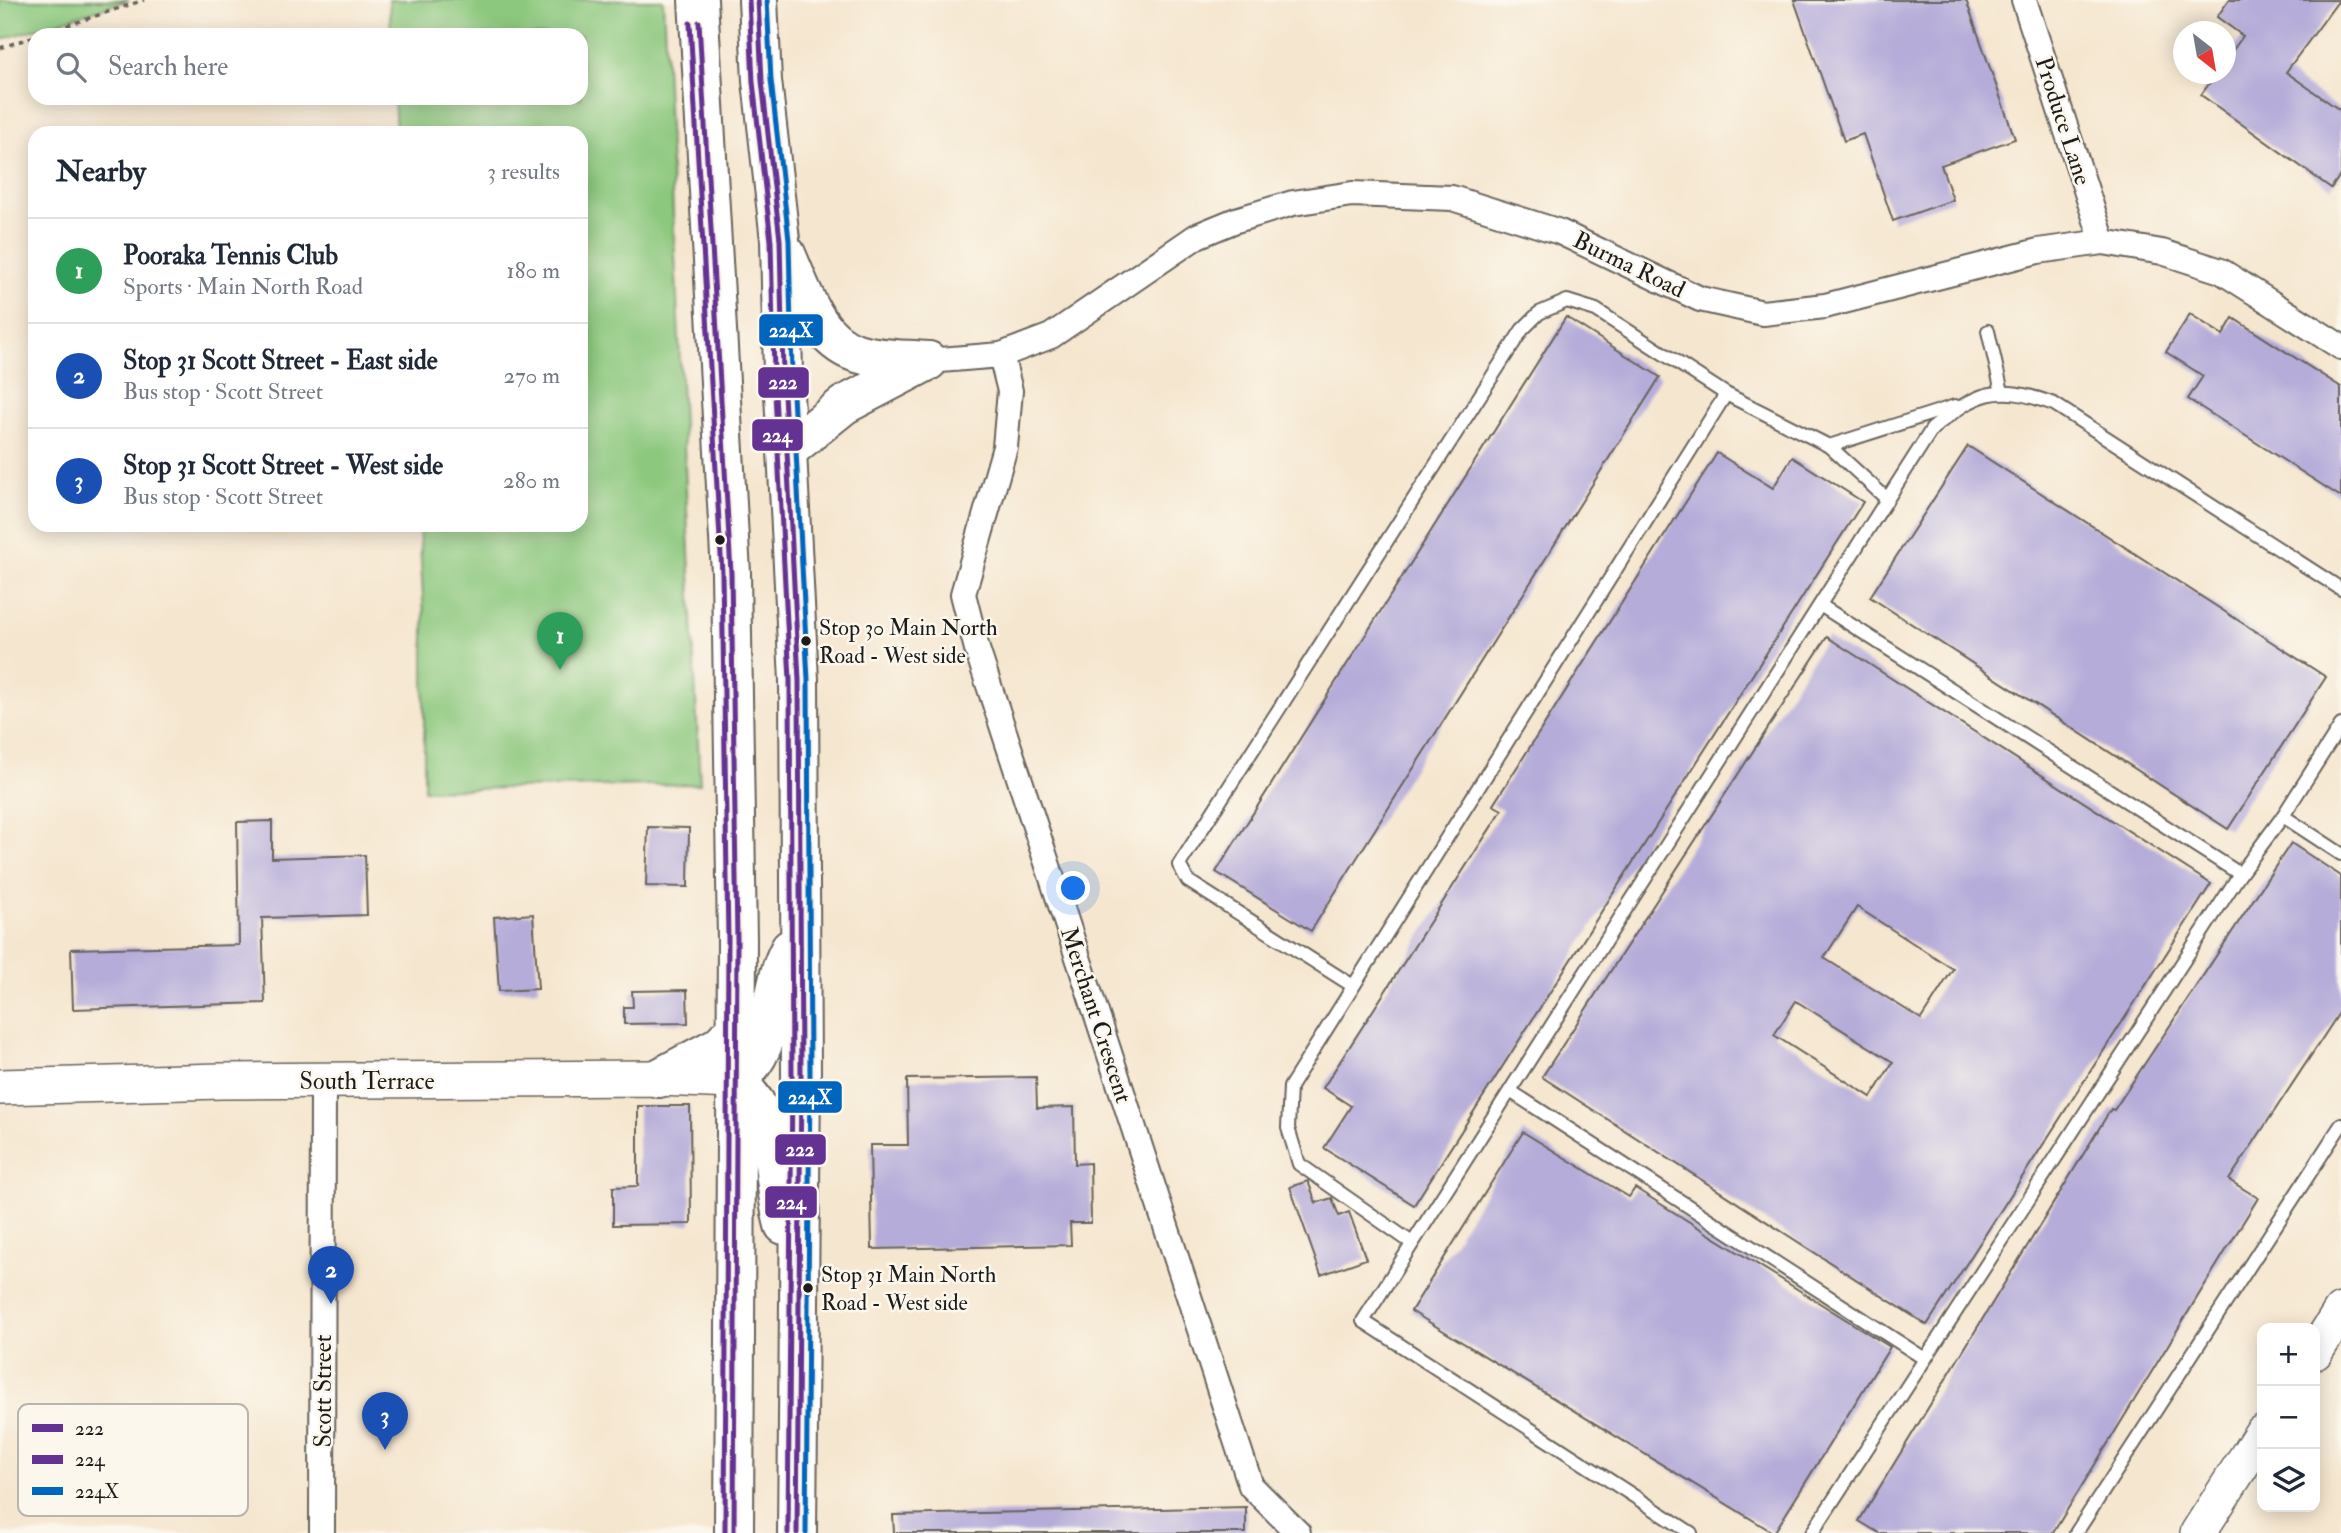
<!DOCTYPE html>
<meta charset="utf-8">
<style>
body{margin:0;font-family:"IM FELL Double Pica",serif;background:#f6f6f7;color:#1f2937}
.controls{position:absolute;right:21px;bottom:21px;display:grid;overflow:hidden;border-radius:14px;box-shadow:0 4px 18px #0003}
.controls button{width:63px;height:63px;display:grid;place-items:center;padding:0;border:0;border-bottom:2px solid #e0e1e3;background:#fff;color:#1f2937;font:35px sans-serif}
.compass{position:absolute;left:2173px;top:21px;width:63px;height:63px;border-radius:50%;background:#fff;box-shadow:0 4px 18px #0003;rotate:149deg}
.you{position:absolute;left:1074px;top:889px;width:24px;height:24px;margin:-18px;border:5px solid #fff;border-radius:50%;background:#1a73e8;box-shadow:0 0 0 10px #1a73e833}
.badge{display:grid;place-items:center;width:46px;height:46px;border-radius:50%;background:#db2777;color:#fff;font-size:23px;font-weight:700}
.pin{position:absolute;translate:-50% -58px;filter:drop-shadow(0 2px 4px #0008)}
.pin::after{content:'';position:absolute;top:37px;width:24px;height:21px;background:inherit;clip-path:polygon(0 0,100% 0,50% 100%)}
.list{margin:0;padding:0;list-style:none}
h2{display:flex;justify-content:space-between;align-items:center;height:91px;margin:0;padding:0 28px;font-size:30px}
h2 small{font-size:23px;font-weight:400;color:#747a83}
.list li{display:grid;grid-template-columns:46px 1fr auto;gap:21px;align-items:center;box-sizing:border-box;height:105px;padding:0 28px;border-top:2px solid #e0e1e3}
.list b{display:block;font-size:26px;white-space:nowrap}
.list p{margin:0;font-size:23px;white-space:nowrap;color:#747a83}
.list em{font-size:23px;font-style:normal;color:#747a83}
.icon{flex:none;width:38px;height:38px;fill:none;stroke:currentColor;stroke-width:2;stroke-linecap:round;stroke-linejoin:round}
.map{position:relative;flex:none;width:2341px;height:1533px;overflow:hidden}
.search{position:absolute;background:#fff;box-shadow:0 4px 18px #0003;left:28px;top:28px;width:560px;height:77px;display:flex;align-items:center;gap:18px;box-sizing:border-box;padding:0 24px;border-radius:21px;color:#747a83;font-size:26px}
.panel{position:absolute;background:#fff;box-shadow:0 4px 18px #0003;left:28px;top:126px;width:560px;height:406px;border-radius:21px}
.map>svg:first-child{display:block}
.green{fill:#8cc87e;stroke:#54724d;stroke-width:2}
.building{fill:#b5acd9;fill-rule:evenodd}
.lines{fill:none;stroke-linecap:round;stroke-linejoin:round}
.lane-casing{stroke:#68635b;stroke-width:16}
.street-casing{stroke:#68635b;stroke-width:28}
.secondary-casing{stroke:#68635b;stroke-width:38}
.highway-casing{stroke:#68635b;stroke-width:42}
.path{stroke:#68635b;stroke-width:3.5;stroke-dasharray:5 5;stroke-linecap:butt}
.lane{stroke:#fff;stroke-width:12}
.street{stroke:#fff;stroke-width:24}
.secondary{stroke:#fff;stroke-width:35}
.highway{stroke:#fff;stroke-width:38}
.bus-1-casing{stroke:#fbf7ec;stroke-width:10}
.bus-2-casing{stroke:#fbf7ec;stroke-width:10}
.bus-3-casing{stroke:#fbf7ec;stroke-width:10}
.bus-1{stroke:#633293;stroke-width:5}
.bus-2{stroke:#633293;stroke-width:5}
.bus-3{stroke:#0065bd;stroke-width:5}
.bus-dot{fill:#1c1c1c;stroke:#fbf7ec;stroke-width:2.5}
.labels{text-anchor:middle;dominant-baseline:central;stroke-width:5;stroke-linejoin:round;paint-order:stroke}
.bus-label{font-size:22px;fill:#1c1c1c;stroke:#fbf7ec;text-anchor:start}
.street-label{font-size:24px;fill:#1c1c1c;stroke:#fbf7ec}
.key{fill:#fbf7ec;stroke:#b8b5ae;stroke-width:2}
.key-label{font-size:19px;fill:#1c1c1c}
.line-badge{stroke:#fbf7ec;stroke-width:2.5}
.badge-label{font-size:19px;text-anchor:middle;font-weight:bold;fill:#fff}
</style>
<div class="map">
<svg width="2341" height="1533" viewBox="0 0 2341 1533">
<rect width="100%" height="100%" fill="#fbf7ec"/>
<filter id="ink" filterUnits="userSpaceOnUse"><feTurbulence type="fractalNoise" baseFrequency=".0143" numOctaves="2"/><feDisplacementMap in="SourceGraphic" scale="14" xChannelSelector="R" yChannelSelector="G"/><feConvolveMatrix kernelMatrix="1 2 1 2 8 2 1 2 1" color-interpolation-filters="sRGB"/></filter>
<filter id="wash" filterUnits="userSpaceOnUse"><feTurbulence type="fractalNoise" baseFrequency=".00686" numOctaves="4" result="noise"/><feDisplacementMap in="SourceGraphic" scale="28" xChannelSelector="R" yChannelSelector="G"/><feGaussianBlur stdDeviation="1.57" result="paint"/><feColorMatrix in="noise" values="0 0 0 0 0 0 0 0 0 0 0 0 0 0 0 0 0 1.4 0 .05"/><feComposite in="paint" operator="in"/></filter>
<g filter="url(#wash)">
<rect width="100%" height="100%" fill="#f5e6cf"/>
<!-- green -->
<g class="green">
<polygon points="0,0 129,0 0,40"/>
<polygon points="389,0 663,0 700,784 424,790 424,616 419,525 581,525 581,133 396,133 394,98 581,98 581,35 391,35"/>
</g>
<g id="blocks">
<!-- building -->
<g class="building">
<polygon points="1794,0 1966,0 2015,139 1941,165 1953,200 1893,221 1863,134 1844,141"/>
<polygon points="2229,0 2339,0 2286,72 2341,111 2341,174 2331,188 2201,95 2216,74 2225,74 2225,61 2243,36 2217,17"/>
<polygon points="2190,314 2223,335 2233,318 2341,387 2341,497 2188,399 2203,376 2166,352"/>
<polygon points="1566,317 1660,377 1311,931 1216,872"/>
<polygon points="1968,446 2326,677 2228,829 1870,597"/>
<polygon points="1717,453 1773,488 1792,457 1863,502 1414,1205 1324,1148 1351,1106 1323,1088 1502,810 1493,805"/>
<path d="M1827 637 2211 884 1927 1325 1542 1077ZM1857 907 1953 969 1921 1019 1824 958ZM1796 1001 1893 1062 1871 1097 1774 1035Z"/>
<polygon points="272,821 272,858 365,855 367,915 262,918 265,1003 73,1009 71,949 239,945 237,822"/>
<polygon points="648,827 689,828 688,887 646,886"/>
<polygon points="2291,843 2341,876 2341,1010 2229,1180 2258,1198 2053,1533 1879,1533 1859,1521 2111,1109 2114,1110"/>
<polygon points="533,914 538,989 499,991 494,917"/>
<polygon points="687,990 688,1023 624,1024 624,1007 633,1007 632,991"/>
<polygon points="1036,1077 1037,1108 1074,1107 1075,1164 1090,1163 1091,1223 1070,1223 1071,1245 872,1249 870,1145 908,1145 907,1079"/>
<polygon points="638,1106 690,1106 691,1224 613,1225 613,1187 638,1186"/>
<polygon points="1523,1132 1629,1197 1635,1188 1890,1347 1774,1533 1411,1311"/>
<polygon points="1308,1181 1316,1203 1332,1198 1339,1216 1349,1212 1366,1259 1321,1275 1290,1187"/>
<polygon points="1246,1507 1246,1533 894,1533 893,1515"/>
</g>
</g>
</g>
<g filter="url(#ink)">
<use href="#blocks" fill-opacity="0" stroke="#68635b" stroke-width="2"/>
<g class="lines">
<defs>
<g id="lane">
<polyline points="1988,331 2002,392"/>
<polyline points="1829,446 1887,499"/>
<polyline points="1820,605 2240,874"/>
<polyline points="2283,816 2341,854"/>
<polyline points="1353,986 1188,881 1179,865 1522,330 1539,313 1567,301 1596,310 1726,394 1829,446 1955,406"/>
<polyline points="1510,1091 1925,1359"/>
<polyline points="1412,1243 1299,1164 1288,1128 1290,1087 1726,394"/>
<path d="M1691 1533 1363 1321 1932 429C1978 391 1996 383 2054 404L2341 589"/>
<polyline points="1812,1533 2240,874 2283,816 2341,725"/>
<polyline points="2076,1533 2341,1125"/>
</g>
<g id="street">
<polyline points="2024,0 2103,242"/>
<polyline points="1001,355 1010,391 1005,447 963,594 977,649 1251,1486 1298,1533"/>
<polyline points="928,361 1001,355 1051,336 1197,236 1236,220 1293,203 1352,194 1452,198 1560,232 1700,299 1763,313 1825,306 2038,251 2103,242 2162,252 2221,271 2341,347"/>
<polyline points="322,1533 323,1081"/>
</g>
<g id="secondary">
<polyline points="0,1087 221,1081 659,1078 734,1081"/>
<polyline points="2315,1352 2341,1311"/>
<polyline points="2198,1533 2262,1433"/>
</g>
<g id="highway">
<polyline points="698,0 731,573 737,939 734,1533"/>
<polyline points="758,0 762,81 780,240 783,375 799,680 801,1075 797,1533"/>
<path d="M786 254C802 290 816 340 857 353 879 360 905 359 928 361"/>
<polyline points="788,450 844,405 928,361"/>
<polyline points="659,1078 719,1046 735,1030"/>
<path d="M734 1081C781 1114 770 1175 784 1225"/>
<path d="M734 1081C779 1051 766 992 790 949"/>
</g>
</defs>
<!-- lane casing -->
<use href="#lane" class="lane-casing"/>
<!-- street casing -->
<use href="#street" class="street-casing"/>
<!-- secondary casing -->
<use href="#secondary" class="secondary-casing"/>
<!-- highway casing -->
<use href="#highway" class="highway-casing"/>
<!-- path -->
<g class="path">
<polyline points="38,35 144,0"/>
<polyline points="0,48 35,36"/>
</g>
<!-- lane -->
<use href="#lane" class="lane"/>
<!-- street -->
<use href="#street" class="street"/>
<!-- secondary -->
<use href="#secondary" class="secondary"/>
<!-- highway -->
<use href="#highway" class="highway"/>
<defs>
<g id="bus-1">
<polyline points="758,0 762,81 780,240 783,375 799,680 801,1075 797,1533"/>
<polyline points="699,22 731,573 737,939 734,1533"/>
</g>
<g id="bus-2">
<polyline points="749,0 753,82 771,241 774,375 790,680 792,1075 788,1533"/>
<polyline points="690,23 722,573 728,939 725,1533"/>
</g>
<polyline id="bus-3" points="767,0 771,80 789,240 792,375 808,680 810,1075 806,1533"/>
</defs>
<!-- bus-1 casing -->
<use href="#bus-1" class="bus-1-casing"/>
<!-- bus-2 casing -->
<use href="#bus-2" class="bus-2-casing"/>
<!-- bus-3 casing -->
<use href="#bus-3" class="bus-3-casing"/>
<!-- bus-1 -->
<use href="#bus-1" class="bus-1"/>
<!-- bus-2 -->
<use href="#bus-2" class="bus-2"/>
<!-- bus-3 -->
<use href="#bus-3" class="bus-3"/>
</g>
</g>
<!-- markers -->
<g class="bus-dot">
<circle cx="720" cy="540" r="6"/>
<circle cx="806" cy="641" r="6"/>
<circle cx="808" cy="1288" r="6"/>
</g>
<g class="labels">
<!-- bus labels -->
<g class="bus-label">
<text x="819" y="628">Stop 30 Main North<tspan x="819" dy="28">Road - West side</tspan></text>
<text x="821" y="1275">Stop 31 Main North<tspan x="821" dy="28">Road - West side</tspan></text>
</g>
<!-- street labels -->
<g class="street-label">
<text transform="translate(2063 121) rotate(72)">Produce Lane</text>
<text transform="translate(1629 265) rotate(26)">Burma Road</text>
<text transform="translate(1096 1015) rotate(72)">Merchant Crescent</text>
<text x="367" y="1081">South Terrace</text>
<text transform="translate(323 1391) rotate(-90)">Scott Street</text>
</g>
</g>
<!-- legend -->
<rect x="18" y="1404" width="230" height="112" rx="10" class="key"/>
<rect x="32" y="1424" width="31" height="8" fill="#633293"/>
<rect x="32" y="1455" width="31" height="9" fill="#633293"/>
<rect x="32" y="1487" width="31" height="8" fill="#0065bd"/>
<g class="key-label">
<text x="75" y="1435">222</text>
<text x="75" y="1466">224</text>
<text x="75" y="1498">224X</text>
</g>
<g class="line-badge">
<rect x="758" y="313" width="66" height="34" rx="7" fill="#0065bd"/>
<rect x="757" y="366" width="53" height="33" rx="7" fill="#633293"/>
<rect x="751" y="418" width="53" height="34" rx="7" fill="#633293"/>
<rect x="777" y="1080" width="66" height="34" rx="7" fill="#0065bd"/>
<rect x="774" y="1133" width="53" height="33" rx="7" fill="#633293"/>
<rect x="764" y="1185" width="54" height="34" rx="7" fill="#633293"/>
</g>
<g class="badge-label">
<text x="791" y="337">224X</text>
<text x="783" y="389">222</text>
<text x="777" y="442">224</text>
<text x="810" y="1104">224X</text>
<text x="800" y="1156">222</text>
<text x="791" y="1209">224</text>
</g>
</svg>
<div class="controls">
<button>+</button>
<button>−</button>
<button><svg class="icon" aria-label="layers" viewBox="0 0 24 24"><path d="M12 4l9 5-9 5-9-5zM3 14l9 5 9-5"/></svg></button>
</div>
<svg class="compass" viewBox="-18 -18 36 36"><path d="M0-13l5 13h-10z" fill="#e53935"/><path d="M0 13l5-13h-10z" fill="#747a83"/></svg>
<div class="you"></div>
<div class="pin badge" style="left:560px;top:670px;background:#2e9e5b">1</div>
<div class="pin badge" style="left:331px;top:1304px;background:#1a4fb4">2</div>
<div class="pin badge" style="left:385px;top:1450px;background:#1a4fb4">3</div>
<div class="search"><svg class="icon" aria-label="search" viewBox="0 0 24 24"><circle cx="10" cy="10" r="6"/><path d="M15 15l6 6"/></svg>Search here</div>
<section class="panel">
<h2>Nearby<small>3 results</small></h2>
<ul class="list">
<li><span class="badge" style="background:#2e9e5b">1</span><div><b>Pooraka Tennis Club</b><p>Sports · Main North Road</p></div><em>180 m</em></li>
<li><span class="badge" style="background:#1a4fb4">2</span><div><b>Stop 31 Scott Street - East side</b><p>Bus stop · Scott Street</p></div><em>270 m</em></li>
<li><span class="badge" style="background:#1a4fb4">3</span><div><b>Stop 31 Scott Street - West side</b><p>Bus stop · Scott Street</p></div><em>280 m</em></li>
</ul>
</section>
</div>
